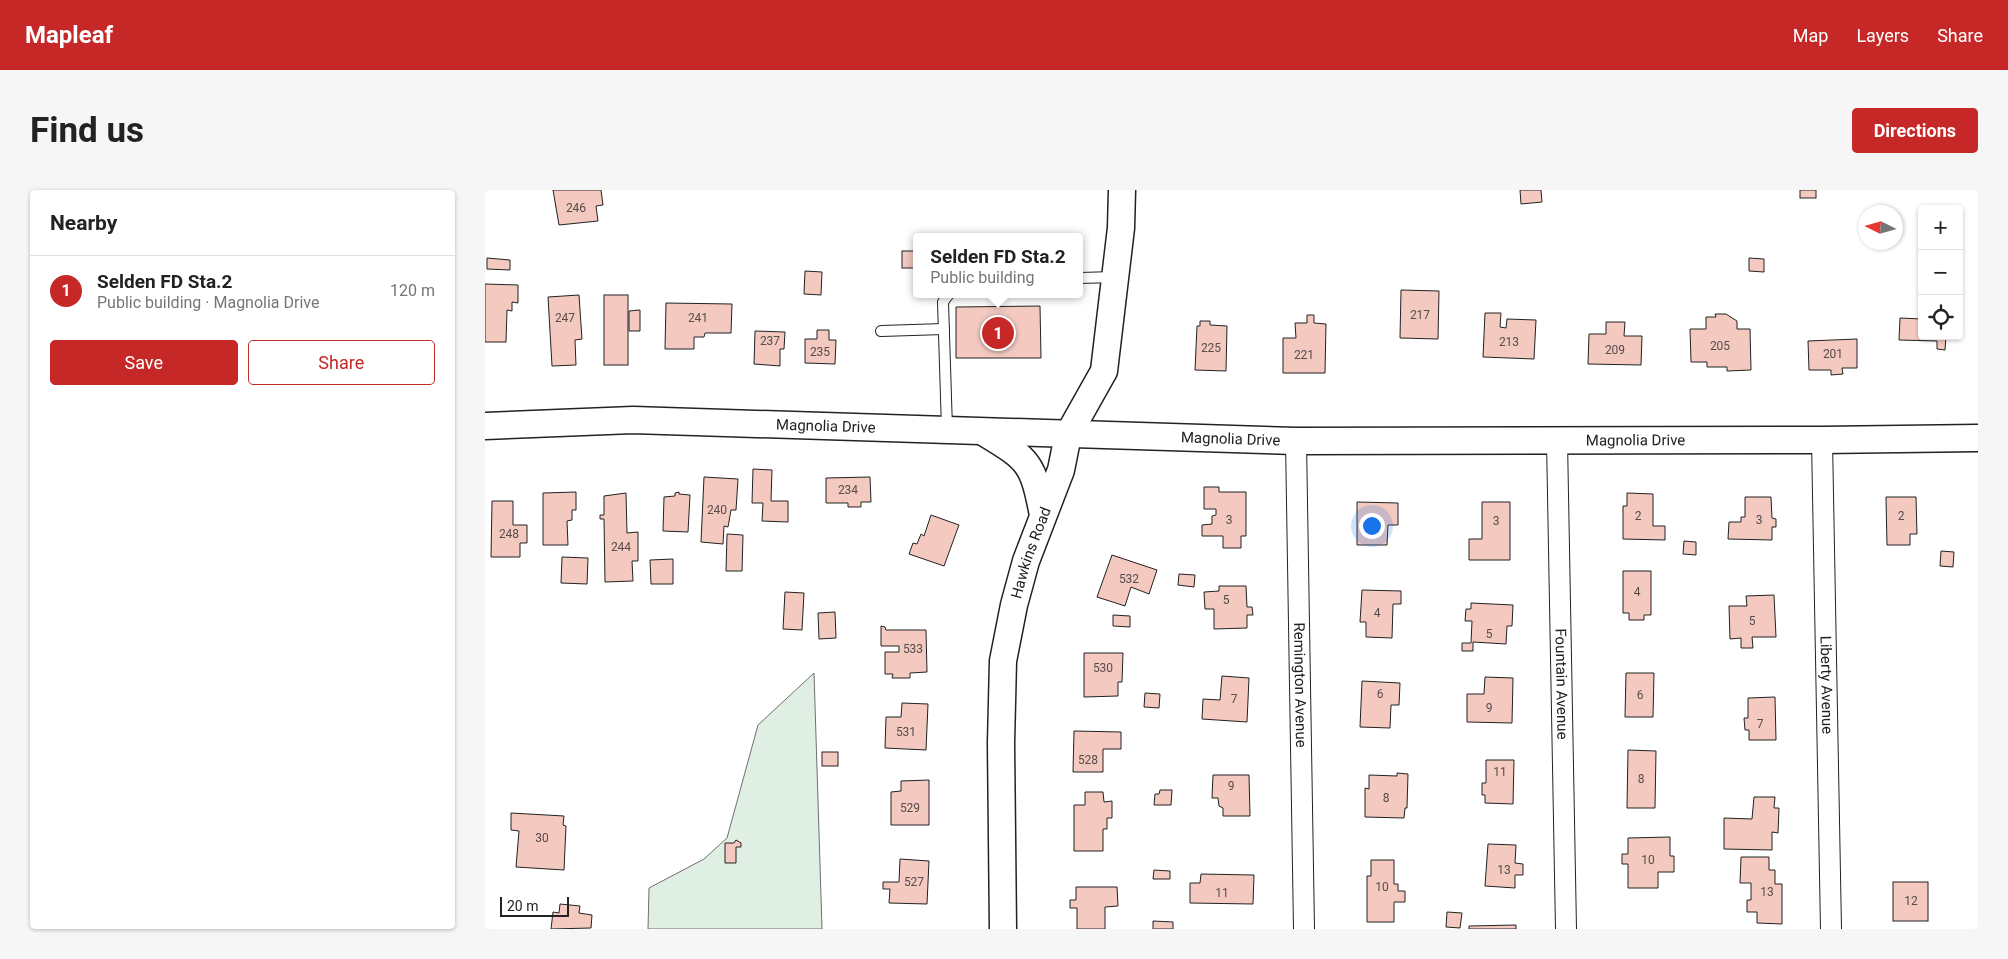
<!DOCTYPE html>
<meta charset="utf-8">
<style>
body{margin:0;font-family:Roboto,sans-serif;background:#f6f6f6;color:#222}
.controls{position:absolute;right:15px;top:15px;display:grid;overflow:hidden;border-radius:5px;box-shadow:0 1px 4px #0004}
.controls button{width:45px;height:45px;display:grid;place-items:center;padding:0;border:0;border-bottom:1px solid #e0e0e0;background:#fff;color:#222;font:25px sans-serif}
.compass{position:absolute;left:1373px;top:15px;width:45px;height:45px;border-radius:50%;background:#fff;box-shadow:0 1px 4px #0004;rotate:275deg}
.scale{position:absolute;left:15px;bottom:12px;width:69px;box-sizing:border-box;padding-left:5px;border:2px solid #222;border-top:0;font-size:14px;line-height:18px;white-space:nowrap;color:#222;-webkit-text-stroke:4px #fff;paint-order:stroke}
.you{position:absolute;left:886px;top:335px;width:18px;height:18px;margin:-12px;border:4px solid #fff;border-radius:50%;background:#1a73e8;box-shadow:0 0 0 8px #1a73e833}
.badge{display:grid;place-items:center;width:32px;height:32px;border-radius:50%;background:#c62828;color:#fff;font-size:16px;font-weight:700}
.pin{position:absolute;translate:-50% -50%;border:2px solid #fff;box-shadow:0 1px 5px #0006}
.popup{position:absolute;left:428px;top:43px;width:170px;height:65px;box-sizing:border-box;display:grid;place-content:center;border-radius:5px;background:#fff;filter:drop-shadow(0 1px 4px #0005);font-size:16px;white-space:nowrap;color:#767676}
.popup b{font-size:19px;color:#222}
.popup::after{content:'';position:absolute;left:50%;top:100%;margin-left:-10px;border:10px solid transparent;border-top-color:#fff}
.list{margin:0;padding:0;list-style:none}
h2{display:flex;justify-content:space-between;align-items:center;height:65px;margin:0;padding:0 20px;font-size:21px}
h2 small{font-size:16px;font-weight:400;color:#767676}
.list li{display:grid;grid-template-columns:32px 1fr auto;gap:15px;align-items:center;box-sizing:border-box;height:70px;padding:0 20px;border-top:1px solid #e0e0e0}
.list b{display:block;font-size:19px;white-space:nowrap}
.list p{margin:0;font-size:16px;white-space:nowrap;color:#767676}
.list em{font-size:16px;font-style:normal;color:#767676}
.actions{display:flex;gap:10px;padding:15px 20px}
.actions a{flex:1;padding:11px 0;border:1px solid #c62828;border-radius:5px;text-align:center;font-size:18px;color:#c62828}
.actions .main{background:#c62828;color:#fff}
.icon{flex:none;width:28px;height:28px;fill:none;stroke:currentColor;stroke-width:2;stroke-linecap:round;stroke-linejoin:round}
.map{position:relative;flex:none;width:1493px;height:739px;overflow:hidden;border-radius:5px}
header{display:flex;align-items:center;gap:30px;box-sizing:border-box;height:70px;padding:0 25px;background:#c62828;color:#fff}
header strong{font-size:24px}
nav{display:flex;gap:28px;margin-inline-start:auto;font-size:18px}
.intro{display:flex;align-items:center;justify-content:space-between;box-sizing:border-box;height:120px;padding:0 30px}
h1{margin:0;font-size:35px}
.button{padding:12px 22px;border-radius:5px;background:#c62828;color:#fff;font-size:18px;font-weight:700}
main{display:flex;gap:30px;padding:0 30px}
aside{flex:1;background:#fff;border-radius:5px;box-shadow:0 1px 4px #0004}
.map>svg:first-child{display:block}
.green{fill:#e0efe3;stroke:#6f6f6f}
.building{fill:#f3c9c0;stroke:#222}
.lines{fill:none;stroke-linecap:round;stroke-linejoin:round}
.service-casing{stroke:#222;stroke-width:12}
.minor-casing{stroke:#222;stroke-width:22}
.tertiary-casing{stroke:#222;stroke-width:29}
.service{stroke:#fff;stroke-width:10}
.minor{stroke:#fff;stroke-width:20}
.tertiary{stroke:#fff;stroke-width:26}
.labels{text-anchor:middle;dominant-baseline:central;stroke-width:4;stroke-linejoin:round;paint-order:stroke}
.number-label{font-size:12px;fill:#564c4a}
.street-label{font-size:15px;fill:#222;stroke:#fff}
</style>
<header>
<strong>Mapleaf</strong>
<nav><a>Map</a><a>Layers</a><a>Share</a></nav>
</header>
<div class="intro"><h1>Find us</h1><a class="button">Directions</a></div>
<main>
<aside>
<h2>Nearby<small></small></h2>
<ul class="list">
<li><span class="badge">1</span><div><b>Selden FD Sta.2</b><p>Public building · Magnolia Drive</p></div><em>120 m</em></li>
</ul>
<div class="actions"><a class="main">Save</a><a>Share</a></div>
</aside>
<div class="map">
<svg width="1493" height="739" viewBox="0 0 1493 739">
<rect width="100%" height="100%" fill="#fff"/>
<!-- green -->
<polygon class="green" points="329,483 337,739 163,739 164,698 219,669 242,648 273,535"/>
<!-- building -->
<g class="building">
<polygon points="68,0 116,0 118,15 111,16 113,31 74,35"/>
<polygon points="1035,0 1056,0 1057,12 1036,14"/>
<rect x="1315" y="0" width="16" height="8"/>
<rect x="417" y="61" width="15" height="17"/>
<polygon points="2,68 25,70 25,80 2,79"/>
<polygon points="1264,68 1279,69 1279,82 1264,81"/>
<polygon points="320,81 337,82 336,105 319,104"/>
<polygon points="0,94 33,95 33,113 27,112 27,121 22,120 21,152 0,152"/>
<polygon points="916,100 954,101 953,149 915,148"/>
<polygon points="94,105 97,149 90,150 91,175 67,176 63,107"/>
<rect x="119" y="105" width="24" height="70"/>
<polygon points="181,113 247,114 246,143 220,143 219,147 209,147 209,159 180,159"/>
<polygon points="555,116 556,168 471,168 471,117"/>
<polygon points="155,120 155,141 144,141 144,121"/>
<polygon points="1000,123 1016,123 1015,137 1021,138 1022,129 1051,130 1049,169 998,167"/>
<polygon points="1230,124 1241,124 1252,131 1252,139 1265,139 1266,180 1242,181 1242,177 1222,177 1222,172 1206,172 1205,139 1221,139 1221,127 1231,127"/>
<polygon points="822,125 829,125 829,133 841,134 840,183 798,183 798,148 811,148 810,133 822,133"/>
<polygon points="1415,128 1437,129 1437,146 1461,146 1460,160 1452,159 1452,151 1414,150"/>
<polygon points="715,131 725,131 725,135 742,136 741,181 710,180 712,136 715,136"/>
<polygon points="1121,132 1140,132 1139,146 1157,146 1156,175 1103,174 1104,144 1121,144"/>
<polygon points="332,140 344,140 344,150 351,150 350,174 320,173 320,149 332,149"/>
<polygon points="270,141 300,142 299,159 295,159 295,176 269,174"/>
<polygon points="1372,149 1372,178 1357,178 1358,184 1346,185 1346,180 1324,180 1323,151"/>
<polygon points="268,279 287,280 286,311 303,311 303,332 277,331 278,313 267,313"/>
<polygon points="219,287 253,289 251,320 246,320 243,337 239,336 238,354 216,352"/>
<polygon points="385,287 386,312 376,312 376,317 363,317 363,313 341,313 341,288"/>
<polygon points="719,297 734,297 734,302 761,302 761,346 756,346 756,358 738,358 738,346 717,346 717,335 727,334 727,326 731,325 731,319 719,319"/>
<polygon points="91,302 91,320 87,320 87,330 82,331 83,355 58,355 58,303"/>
<polygon points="194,302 194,304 205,305 203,342 178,341 179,307 190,306 190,303"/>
<polygon points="141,303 142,343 153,342 153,371 147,371 148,391 120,392 119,329 115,329 115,325 119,325 119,306"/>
<polygon points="1142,303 1168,304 1168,336 1180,336 1180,350 1138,349 1138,316 1142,316"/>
<polygon points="1260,307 1286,307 1287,328 1291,329 1291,337 1287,337 1287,350 1243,349 1244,332 1256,332 1256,327 1260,327"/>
<polygon points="1401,307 1431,307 1432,344 1425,344 1425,355 1402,355"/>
<polygon points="7,311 28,311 28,335 42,335 42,353 35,353 35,367 6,367"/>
<polygon points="872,312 913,313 913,335 903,335 902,355 872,355"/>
<polygon points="997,312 1025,312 1025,370 984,370 984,349 997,349"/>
<polygon points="446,325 474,335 459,376 424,364 428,353 432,354 436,344 439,346"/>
<polygon points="242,344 258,345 257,381 241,381"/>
<polygon points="1199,351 1211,352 1211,365 1198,364"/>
<polygon points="1456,361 1469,362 1468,377 1455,376"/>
<polygon points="627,365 672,380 664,404 646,397 640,416 612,407"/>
<polygon points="77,367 103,368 102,394 76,393"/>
<polygon points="188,369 188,394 166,394 165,370"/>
<polygon points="1138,381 1166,381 1166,425 1159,425 1159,430 1144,430 1144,423 1138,423"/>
<polygon points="694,384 710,385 709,397 693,395"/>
<polygon points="734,396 761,396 762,417 767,417 768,425 762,425 762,438 729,439 729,419 720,419 719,402 734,401"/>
<polygon points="877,400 916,401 916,414 908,414 907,448 881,447 881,432 875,432"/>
<polygon points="300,402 319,403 317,440 298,439"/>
<polygon points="1289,405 1291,447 1267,447 1268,458 1256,458 1256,448 1245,449 1244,416 1262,416 1261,406"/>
<polygon points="986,413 1028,415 1027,436 1022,436 1021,454 988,452 988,461 977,461 977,453 986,453 987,431 980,431 981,419 986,419"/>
<polygon points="350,422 351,448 334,449 333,423"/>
<polygon points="628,425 645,426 645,437 628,436"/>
<polygon points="396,436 400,437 401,440 441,440 442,482 425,483 425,488 407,488 408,484 400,484 400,462 414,462 414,456 396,456"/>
<polygon points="599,463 638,463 637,492 633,492 633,506 599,507"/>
<polygon points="1141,483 1169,483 1168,527 1140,527"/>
<polygon points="737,486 764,488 762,532 717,529 718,509 735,510"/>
<polygon points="1000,487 1028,488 1027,533 982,532 982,504 999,504"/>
<polygon points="877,491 915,493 914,515 906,515 905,538 875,537"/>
<polygon points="660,503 675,504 674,518 659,517"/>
<polygon points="1290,507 1291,550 1264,550 1264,540 1260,540 1259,528 1263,528 1263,508"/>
<polygon points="417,513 443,514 441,560 400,558 401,527 416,527"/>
<polygon points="589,541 636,542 636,559 618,559 618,582 588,582"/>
<polygon points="1143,560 1171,561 1170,618 1142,618"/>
<rect x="337" y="562" width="16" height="14"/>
<polygon points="1001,570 1029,570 1028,614 1000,613 1000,605 997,605 997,593 1001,593"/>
<polygon points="912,583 923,584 922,618 920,618 919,628 880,627 880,598 884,599 884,585 912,586"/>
<polygon points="728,585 764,585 765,626 738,626 738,618 734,616 733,608 727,608"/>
<polygon points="444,590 444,635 406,635 406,602 416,601 416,591"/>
<polygon points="675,600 687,600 686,615 669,615 670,604 674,604"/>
<polygon points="600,602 618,602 619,612 627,611 627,628 622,628 622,639 618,639 618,661 589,661 589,615 600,615"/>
<polygon points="1269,607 1290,607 1289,618 1294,618 1293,643 1287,642 1287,660 1239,659 1239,628 1267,629"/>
<polygon points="26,623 79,626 78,635 81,636 79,680 31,677 34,641 26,640"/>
<polygon points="1185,647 1185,666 1189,666 1189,682 1173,682 1173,698 1143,698 1143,674 1137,674 1137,664 1143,664 1143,648"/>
<polygon points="251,650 256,653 256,657 251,657 251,673 240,673 240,653 249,653"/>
<polygon points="1003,654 1031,655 1030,673 1038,674 1038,685 1030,685 1030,698 1000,696"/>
<polygon points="1256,667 1284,667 1284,680 1290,680 1290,694 1297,694 1297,734 1272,733 1272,722 1262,722 1262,710 1266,710 1266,693 1255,693"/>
<polygon points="415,669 444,671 442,714 404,713 405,699 398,699 398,692 414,692"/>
<polygon points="886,670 909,670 909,694 913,694 913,701 920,701 920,712 909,712 909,732 882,732 882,686 886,686"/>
<polygon points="669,680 685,681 685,689 668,689"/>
<polygon points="716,684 769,685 768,714 705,713 705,693 715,693"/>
<rect x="1408" y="692" width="35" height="39"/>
<polygon points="591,697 632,697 633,716 620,717 620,739 592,739 592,718 585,718 585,710 591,710"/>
<polygon points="75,714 95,716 94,723 107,725 106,738 66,739 68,722 74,723"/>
<polygon points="962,722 977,723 975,738 961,737"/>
<polygon points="668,731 688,732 688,739 668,739"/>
<polygon points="1031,735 1031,739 984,739 984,736"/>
</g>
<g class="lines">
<defs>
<g id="service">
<polyline points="594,88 630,87"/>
<polyline points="396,141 459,139"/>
<polyline points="462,239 458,112 464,104"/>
</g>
<g id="minor">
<path id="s1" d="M1072 250 1081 739"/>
<path id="s2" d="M1337 250 1346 739"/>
<path id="s3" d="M811 251 819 739"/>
</g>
<g id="tertiary">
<path id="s4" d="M0 236 148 230 811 251 1337 250 1493 248"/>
<path d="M500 243C545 270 548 274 558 325"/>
<path id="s5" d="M518 739 516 553 518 471 529 415 541 371 576 280 583 245 619 181 636 38 637 0"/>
</g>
</defs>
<!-- service casing -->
<use href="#service" class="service-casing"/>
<!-- minor casing -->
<use href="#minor" class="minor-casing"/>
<!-- tertiary casing -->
<use href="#tertiary" class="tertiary-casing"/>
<!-- service -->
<use href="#service" class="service"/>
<!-- minor -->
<use href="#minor" class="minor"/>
<!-- tertiary -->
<use href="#tertiary" class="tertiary"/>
</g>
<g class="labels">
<!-- number labels -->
<g class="number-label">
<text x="91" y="18">246</text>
<text x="935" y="125">217</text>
<text x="80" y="128">247</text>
<text x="213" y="128">241</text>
<text x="285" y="151">237</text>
<text x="1024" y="152">213</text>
<text x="1235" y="156">205</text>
<text x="726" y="158">225</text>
<text x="1130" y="160">209</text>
<text x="335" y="162">235</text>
<text x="1348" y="164">201</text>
<text x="819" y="165">221</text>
<text x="363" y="300">234</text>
<text x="232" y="320">240</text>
<text x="1153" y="326">2</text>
<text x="1416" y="326">2</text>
<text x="744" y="330">3</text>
<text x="1274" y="330">3</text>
<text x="1011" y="331">3</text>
<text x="24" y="344">248</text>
<text x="136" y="357">244</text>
<text x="644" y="389">532</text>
<text x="1152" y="402">4</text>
<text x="741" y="410">5</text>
<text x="892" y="423">4</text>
<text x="1267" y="431">5</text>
<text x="1004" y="444">5</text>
<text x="428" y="459">533</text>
<text x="618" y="478">530</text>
<text x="895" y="504">6</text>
<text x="1155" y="505">6</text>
<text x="749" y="509">7</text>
<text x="1004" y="518">9</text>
<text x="1275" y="534">7</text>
<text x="421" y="542">531</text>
<text x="603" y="570">528</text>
<text x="1015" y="582">11</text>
<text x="1156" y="589">8</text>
<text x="746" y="596">9</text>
<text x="901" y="608">8</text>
<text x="425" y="618">529</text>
<text x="57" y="648">30</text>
<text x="1163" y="670">10</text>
<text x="1019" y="680">13</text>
<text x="429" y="692">527</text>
<text x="897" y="697">10</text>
<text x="1282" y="702">13</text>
<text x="737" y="703">11</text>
<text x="1426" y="711">12</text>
</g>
<!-- street labels -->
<g class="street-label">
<text stroke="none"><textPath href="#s4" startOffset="341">Magnolia Drive</textPath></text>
<text stroke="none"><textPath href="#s4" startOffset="746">Magnolia Drive</textPath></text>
<text stroke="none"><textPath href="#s4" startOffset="1151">Magnolia Drive</textPath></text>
<text stroke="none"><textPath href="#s5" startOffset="380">Hawkins Road</textPath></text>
<text stroke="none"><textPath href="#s1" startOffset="244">Fountain Avenue</textPath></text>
<text stroke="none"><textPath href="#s3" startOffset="244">Remington Avenue</textPath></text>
<text stroke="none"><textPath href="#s2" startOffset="245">Liberty Avenue</textPath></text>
</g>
</g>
</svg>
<div class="controls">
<button>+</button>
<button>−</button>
<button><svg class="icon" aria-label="locate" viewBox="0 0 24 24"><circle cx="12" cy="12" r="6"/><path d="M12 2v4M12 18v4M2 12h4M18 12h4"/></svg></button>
</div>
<svg class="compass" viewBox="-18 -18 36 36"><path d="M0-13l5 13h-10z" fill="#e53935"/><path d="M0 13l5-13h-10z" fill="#767676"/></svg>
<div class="scale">20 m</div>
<div class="you"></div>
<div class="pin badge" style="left:513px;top:143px">1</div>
<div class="popup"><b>Selden FD Sta.2</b>Public building</div>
</div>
</main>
